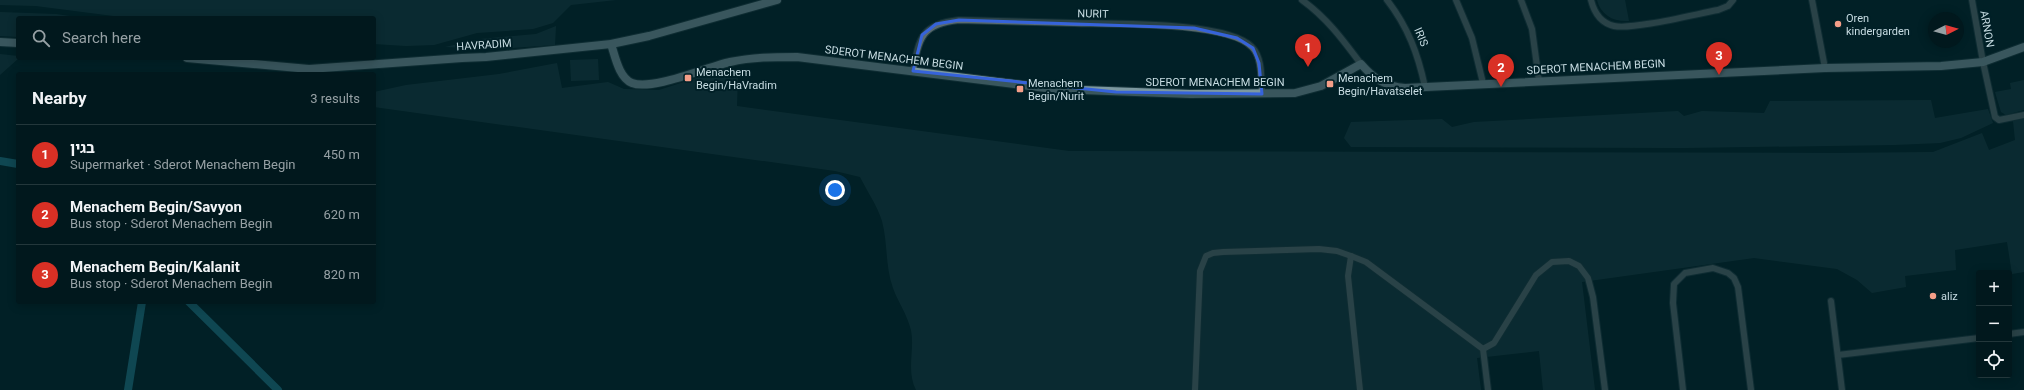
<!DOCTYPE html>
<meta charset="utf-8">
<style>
body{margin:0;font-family:Roboto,"Noto Sans Hebrew",sans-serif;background:#0f252a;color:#f1f3f6}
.controls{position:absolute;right:12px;bottom:12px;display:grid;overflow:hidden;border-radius:4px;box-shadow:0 2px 10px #0003}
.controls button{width:36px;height:36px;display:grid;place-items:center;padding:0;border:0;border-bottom:1px solid #23373b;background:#01181d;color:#f1f3f6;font:20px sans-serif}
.compass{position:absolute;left:1928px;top:12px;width:36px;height:36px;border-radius:50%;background:#01181d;box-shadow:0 2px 10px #0003;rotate:84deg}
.you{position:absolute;left:835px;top:190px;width:14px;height:14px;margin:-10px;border:3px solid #fff;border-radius:50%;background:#1a73e8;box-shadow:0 0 0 6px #1a73e833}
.badge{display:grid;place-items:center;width:26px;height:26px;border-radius:50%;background:#d93025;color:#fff;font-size:13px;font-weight:700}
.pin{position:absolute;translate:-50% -33px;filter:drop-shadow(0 1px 2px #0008)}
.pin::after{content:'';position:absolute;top:21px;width:14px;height:12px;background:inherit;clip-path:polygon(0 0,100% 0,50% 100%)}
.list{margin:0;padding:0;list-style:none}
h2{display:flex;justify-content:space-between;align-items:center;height:52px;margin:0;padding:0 16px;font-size:17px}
h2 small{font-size:13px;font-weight:400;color:#96a0a4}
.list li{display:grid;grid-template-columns:26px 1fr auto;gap:12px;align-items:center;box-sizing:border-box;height:60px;padding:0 16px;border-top:1px solid #23373b}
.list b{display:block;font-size:15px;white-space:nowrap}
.list p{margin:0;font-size:13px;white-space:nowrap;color:#96a0a4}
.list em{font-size:13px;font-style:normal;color:#96a0a4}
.icon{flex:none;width:22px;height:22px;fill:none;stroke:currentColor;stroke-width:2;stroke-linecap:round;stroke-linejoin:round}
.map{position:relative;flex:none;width:2024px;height:390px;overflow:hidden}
.search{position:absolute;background:#01181d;box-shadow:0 2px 10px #0003;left:16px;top:16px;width:360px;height:44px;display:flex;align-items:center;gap:10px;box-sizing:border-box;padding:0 14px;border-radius:4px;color:#96a0a4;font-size:15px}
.panel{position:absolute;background:#01181d;box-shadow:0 2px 10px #0003;left:16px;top:72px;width:360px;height:232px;border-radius:4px}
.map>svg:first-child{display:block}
.green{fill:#16373e}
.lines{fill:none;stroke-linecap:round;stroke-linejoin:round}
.canal{stroke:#207587;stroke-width:8}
.street-casing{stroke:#1d3a41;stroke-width:8}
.secondary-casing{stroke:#1d3a41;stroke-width:10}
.street{stroke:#596a6f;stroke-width:6}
.secondary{stroke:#7c989f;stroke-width:8}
.marked{fill:none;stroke:#3663da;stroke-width:3;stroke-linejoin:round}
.poi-dot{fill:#f49e88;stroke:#012027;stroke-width:1.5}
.labels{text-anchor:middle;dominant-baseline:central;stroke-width:4;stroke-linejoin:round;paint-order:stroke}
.street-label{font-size:11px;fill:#c7dce2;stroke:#012027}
.poi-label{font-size:11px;fill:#c7dce2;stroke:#012027;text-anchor:start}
</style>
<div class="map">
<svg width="2024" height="390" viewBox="0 0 2024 390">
<rect width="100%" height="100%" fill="#012027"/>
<!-- green -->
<g class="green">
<polygon points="0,0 616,0 571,5 553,23 533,29 477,33 434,45 406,46 374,44 374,18 129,18 36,6 0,5"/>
<path d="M1597 0H1625L1629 21C1613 22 1601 15 1597 0Z"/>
<polygon points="0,12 56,14 83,18 18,18 18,37 0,36"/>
<polygon points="556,26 555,45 499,49 445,47 480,39 536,34"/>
<polygon points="0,54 18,56 19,58 0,75"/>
<polygon points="598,59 599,80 571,81 570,60"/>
<path d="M557 63 562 88 608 82 624 89 659 90 718 71 738 72 737 106 1069 151 1835 153 1933 152 1982 133 1989 150 2015 140 2013 121 2024 118V272L2012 274 2007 242 1955 250 1956 270 1905 276 1906 287 1872 293 1857 280 1837 269 1754 258 1582 282 1595 390H1543L1539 351 1477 358 1481 390H916C906 370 915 350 911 330 907 314 898 302 893 288 885 266 888 243 882 221 878 207 867 191 860 177L835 171 374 107V92L406 85 499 74Z"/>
<polygon points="2024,80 2024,110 2006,115 2001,112 1995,92 2011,89 2010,83"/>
<polygon points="1931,100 1935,118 1988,109 1993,123 1961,138 1940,143 1894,145 1683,148 1351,147 1344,138 1351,122 1442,119 1452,127 1474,122 1678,111 1684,116 1702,111 1764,113 1770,101"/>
</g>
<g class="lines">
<!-- canal -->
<g class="canal">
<polyline points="0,161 18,164"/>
<polyline points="189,302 278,390"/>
<polyline points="128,390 142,302"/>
</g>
<defs>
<g id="street">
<path d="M1302 0C1327 18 1343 40 1361 64"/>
<path d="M1387 0C1408 27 1418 54 1425 87"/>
<polyline points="1456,0 1472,38 1483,83"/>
<polyline points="1521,0 1532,29 1539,81"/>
<path d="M1591 0C1594 12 1601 23 1614 26 1633 30 1696 14 1718 10L1728 6 1733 0"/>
<polyline points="1812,0 1825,68"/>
<polyline points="1972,0 1983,62 1995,117 1999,120 2024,115"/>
<path d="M913 71C919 37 922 24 959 20 997 21 1036 22 1074 23 1111 24 1228 21 1252 47 1263 58 1261 80 1262 94"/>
<polyline points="1351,256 1348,276 1360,390"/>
<polyline points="1831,301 1842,390"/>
<polyline points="2009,334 2024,332"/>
<polyline points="1483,349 1494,343 1536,275 1552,262 1569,261 1579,266 1588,278 1593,297 1605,390"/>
<polyline points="1838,355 1979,338"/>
<polyline points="1195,390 1200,271 1206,256 1213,253 1223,252 1319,249 1337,251 1351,256 1366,262 1483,349 1488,390"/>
<polyline points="1683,390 1673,303 1674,284 1685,273 1713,268 1728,273 1734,278 1738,287 1751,390"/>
</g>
<g id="secondary">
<polyline points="0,42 18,43"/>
<path d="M611 44C615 56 619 78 632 83 652 91 707 67 730 62 752 57 774 57 797 57L1054 89 1190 94 1295 93 1321 86 1361 64C1374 79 1385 86 1405 88L1825 68 1941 66 1983 62 2024 47"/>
<polyline points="187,58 309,69 462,58 486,57 611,44 649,36 777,0"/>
</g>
</defs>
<!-- street casing -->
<use href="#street" class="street-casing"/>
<!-- secondary casing -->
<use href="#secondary" class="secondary-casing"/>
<!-- street -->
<use href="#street" class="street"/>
<!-- secondary -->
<use href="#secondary" class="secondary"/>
</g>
<!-- marked area -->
<path d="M0 0H2024V390H0ZM959 20 1194 28 1237 38 1253 48 1259 63 1262 94 1116 92 913 71 922 35 936 24Z" fill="#012027" fill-opacity=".55" fill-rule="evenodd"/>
<path class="marked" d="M959 20 1194 28 1237 38 1253 48 1259 63 1262 94 1116 92 913 71 922 35 936 24Z"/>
<!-- markers -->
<g class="poi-dot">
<circle cx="1838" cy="24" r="4"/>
<rect x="684" y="74" width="8" height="8" rx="2"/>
<rect x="1326" y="80" width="8" height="8" rx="2"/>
<rect x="1016" y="85" width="8" height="8" rx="2"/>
<circle cx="1933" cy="296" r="4"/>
</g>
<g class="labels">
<!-- street labels -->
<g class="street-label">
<text transform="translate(1093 14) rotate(1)">NURIT</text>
<text transform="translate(1987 29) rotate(80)">ARNON</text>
<text transform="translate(1421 37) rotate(67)">IRIS</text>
<text transform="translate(484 45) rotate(-4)">HAVRADIM</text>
<text transform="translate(894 58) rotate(7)">SDEROT MENACHEM BEGIN</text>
<text transform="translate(1596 67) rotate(-3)">SDEROT MENACHEM BEGIN</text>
<text x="1215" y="82">SDEROT MENACHEM BEGIN</text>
</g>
<!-- poi labels -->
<g class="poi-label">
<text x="1846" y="18">Oren<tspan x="1846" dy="13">kindergarden</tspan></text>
<text x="696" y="72">Menachem<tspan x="696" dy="13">Begin/HaVradim</tspan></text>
<text x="1338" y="78">Menachem<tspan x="1338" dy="13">Begin/Havatselet</tspan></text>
<text x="1028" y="83">Menachem<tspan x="1028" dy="13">Begin/Nurit</tspan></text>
<text x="1941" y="296">aliz</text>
</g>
</g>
</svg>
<div class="controls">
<button>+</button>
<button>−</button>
<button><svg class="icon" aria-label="locate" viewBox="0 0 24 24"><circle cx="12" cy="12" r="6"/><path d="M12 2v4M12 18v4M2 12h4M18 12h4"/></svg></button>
</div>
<svg class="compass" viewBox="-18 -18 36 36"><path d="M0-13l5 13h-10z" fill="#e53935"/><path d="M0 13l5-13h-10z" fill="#96a0a4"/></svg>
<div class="you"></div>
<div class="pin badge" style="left:1308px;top:67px">1</div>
<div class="pin badge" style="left:1501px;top:87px">2</div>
<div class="pin badge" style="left:1719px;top:75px">3</div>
<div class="search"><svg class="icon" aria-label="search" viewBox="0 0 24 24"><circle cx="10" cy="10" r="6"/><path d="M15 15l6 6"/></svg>Search here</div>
<section class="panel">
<h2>Nearby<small>3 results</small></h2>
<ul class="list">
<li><span class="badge">1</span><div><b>בגין</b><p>Supermarket · Sderot Menachem Begin</p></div><em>450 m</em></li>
<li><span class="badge">2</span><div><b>Menachem Begin/Savyon</b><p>Bus stop · Sderot Menachem Begin</p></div><em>620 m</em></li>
<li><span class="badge">3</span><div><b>Menachem Begin/Kalanit</b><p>Bus stop · Sderot Menachem Begin</p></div><em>820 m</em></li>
</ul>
</section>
</div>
